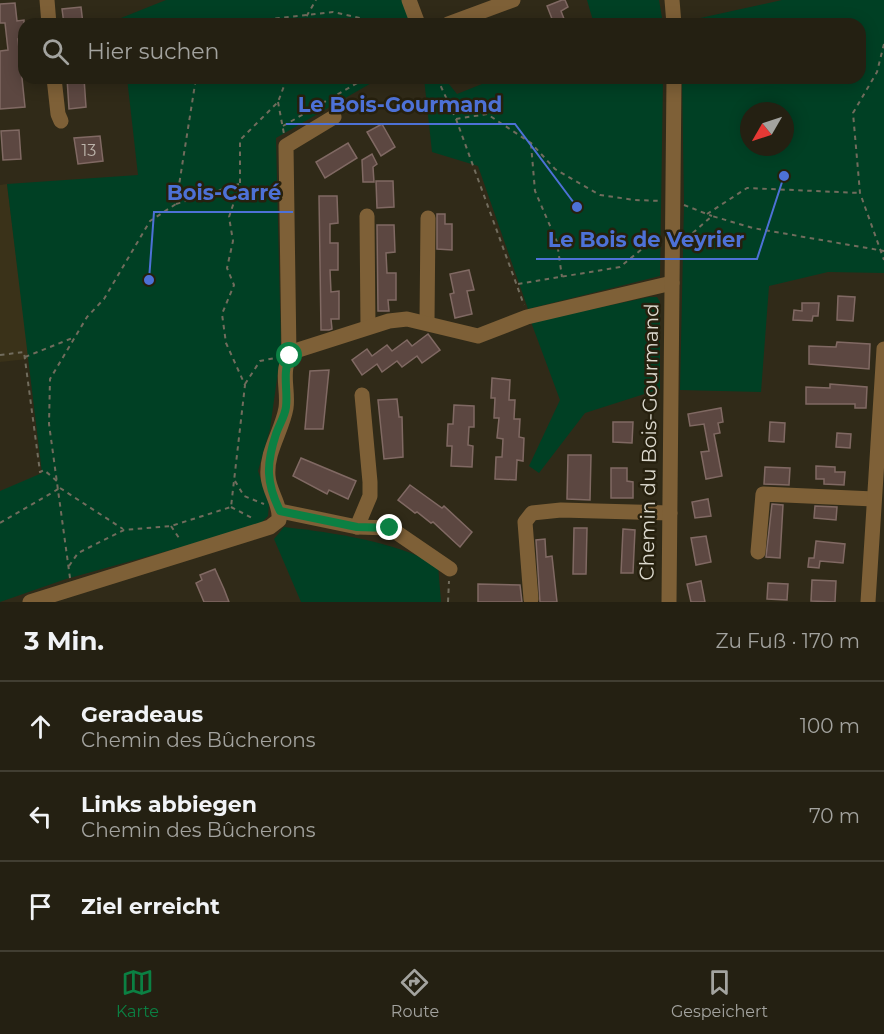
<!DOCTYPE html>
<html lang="de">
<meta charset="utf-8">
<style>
body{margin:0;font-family:Montserrat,sans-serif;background:#302d20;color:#f1f3f6}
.compass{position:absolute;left:740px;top:102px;width:54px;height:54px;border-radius:50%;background:#242012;box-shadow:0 3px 15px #0003;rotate:231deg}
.stop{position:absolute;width:18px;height:18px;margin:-14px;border:4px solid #0b8043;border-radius:50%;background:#fff}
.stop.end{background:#0b8043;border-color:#fff;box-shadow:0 2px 6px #0008}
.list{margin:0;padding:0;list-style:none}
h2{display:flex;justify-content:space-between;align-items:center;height:78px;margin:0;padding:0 24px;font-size:26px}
h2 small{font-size:20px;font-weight:400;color:#a3a39f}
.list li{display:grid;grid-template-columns:39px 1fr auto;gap:18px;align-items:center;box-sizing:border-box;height:90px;padding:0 24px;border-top:2px solid #413e32}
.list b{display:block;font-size:22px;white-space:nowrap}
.list p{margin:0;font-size:20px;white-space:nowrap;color:#a3a39f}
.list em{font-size:20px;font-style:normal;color:#a3a39f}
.icon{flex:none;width:33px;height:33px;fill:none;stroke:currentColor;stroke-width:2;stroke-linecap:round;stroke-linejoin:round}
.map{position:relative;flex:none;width:884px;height:602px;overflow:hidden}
.search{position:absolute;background:#242012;box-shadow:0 3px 15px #0003;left:18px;right:18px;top:18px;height:66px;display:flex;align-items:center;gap:15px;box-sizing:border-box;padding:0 21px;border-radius:18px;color:#a3a39f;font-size:22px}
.sheet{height:348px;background:#242012}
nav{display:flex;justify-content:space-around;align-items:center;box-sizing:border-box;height:84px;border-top:2px solid #413e32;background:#242012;font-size:16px;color:#a3a39f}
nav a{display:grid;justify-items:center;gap:3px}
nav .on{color:#0b8043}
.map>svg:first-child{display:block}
.built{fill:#3a3219}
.green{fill:#004024;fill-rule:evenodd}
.building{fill:#5c4741;stroke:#806963;stroke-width:1.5}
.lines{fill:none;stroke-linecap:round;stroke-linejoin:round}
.path{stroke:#716c5d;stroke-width:2;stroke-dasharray:4.5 4.5;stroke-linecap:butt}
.minor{stroke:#7e6037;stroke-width:15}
.route{stroke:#0b8043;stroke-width:8}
.labels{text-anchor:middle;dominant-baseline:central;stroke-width:5;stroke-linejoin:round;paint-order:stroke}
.number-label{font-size:16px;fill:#bcb4ab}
.street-label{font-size:20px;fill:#dcd9ce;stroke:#26200e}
.leader{fill:none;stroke:#4d71d6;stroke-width:2}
.callout-dot{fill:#4d71d6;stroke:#26200e;stroke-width:2}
.callout-label{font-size:21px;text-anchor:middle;font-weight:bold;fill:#4d71d6;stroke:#26200e;stroke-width:5;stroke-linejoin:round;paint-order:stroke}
</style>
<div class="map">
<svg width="884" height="602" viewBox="0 0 884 602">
<rect width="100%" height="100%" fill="#302a18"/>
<!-- built -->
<polygon class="built" points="7,184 29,356 28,359 0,362 0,185"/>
<!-- green -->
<g class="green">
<polygon points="166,0 402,0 411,24 121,24 121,18"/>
<polygon points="587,0 659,0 663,24 594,24"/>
<path d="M782 0H884V273L828 272 769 286 761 392 680 390 684 205 682 78H860V24H682V22ZM749 111H785V147H749Z"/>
<polygon points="127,78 380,78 276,138 281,350 270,429 258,471 269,504 268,516 258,526 66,579 0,602 0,491 42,473 7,184 138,175"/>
<polygon points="424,78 444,78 457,94 497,78 663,78 660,276 528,309 478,166 432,152"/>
<polygon points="649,297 657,297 660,302 660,389 585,413 539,473 529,466 560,400 531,322"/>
<path d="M284 527C336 533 391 541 438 565L441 602H301L274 539Z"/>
</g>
<!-- building -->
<g class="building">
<polygon points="562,0 565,0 568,7 561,11 566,24 554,24 547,6"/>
<polygon points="15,3 17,21 24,20 24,39 18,39 25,107 0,109 0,51 8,50 5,23 0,23 0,4"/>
<polygon points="81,7 83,24 64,24 62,9"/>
<polygon points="67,78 84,78 86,107 69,109"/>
<polygon points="382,124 395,147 381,156 367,132"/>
<polygon points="19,130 21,159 3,160 1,131"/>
<polygon points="100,136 103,161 78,164 74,138"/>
<polygon points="348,143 357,158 325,178 316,162"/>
<polygon points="372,154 377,164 373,167 374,182 363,182 362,160"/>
<polygon points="376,181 393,181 394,207 377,208"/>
<polygon points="319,196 337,196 338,223 330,224 330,243 338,243 338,270 330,270 331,292 339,291 339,319 331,319 332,329 329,330 321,330"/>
<polygon points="437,214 445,214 445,224 452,224 452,250 437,249"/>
<polygon points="377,225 394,225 395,252 386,253 387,273 396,273 396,300 388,300 389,311 378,311"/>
<polygon points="469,270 474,290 467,291 472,314 455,318 450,294 454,293 450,274"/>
<polygon points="838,296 855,297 853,321 837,320"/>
<polygon points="802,303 819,303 818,316 813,316 812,321 793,320 794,310 802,311"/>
<polygon points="428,334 440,350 422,363 417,356 402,367 397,361 382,372 377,364 362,375 352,360 367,349 372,356 387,345 392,351 407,340 412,346"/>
<polygon points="837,342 870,344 869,369 809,364 809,346 836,347"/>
<polygon points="329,370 323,429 305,429 310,371"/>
<polygon points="492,378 510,380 509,400 515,400 514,419 520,419 519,437 524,438 523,461 517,460 516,480 495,479 496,457 502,457 503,439 497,438 499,418 494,418 495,398 491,398"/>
<polygon points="830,384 867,387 866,408 855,408 855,404 806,404 806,387 830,388"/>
<polygon points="397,399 399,417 402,417 403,457 384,459 378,400"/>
<polygon points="454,405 474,406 474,427 469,427 468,445 473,446 472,467 451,466 452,446 447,446 448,424 453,424"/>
<polygon points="721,408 723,422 718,423 720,433 714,434 722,476 706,479 701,452 709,451 704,424 690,426 688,414"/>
<polygon points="613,422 633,422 632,443 613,442"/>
<polygon points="770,422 785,423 784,442 769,441"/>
<polygon points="837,433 851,434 850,448 836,447"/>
<polygon points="568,455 591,455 590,500 567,499"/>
<polygon points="301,458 356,481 348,499 329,490 327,494 293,476"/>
<polygon points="816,466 835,467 835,472 845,472 844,485 824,484 824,479 816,479"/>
<polygon points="765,467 790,468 789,485 764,484"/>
<polygon points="611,468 627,468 627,481 633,482 633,498 611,498"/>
<polygon points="410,485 442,508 444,506 472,532 460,547 433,522 431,523 417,512 415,513 398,500"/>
<polygon points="708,499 711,516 695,518 692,502"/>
<polygon points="772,504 783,505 780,558 766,557"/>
<polygon points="815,506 837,507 836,520 814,518"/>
<polygon points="574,528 587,528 586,574 573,574"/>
<polygon points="623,529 635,530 633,573 621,573"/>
<polygon points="706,536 711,562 696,565 691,538"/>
<polygon points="545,539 546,557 552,556 557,602 540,602 536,540"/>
<polygon points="816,541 845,544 843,563 820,561 819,568 808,567 809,558 814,558"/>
<polygon points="215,569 224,589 229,602 204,602 196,583 202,580 200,575"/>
<polygon points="812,580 836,581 835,602 811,601"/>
<polygon points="701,581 705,602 691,602 687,584"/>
<polygon points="768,583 788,584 787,600 767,599"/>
<polygon points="478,584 520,585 522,602 478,602"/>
</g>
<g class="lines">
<!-- path -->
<g class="path">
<polyline points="250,24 252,21 333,12 386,24"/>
<polyline points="302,24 316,0"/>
<polyline points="884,44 877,72 853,113 860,193 884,260"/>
<polyline points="437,78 456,119 524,305"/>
<polyline points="278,102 284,134"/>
<polyline points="456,119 487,114 531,143 555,169 600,195 635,200 661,201"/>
<polyline points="283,126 366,78"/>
<polyline points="531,144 535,191 557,242 562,277"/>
<polyline points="176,204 239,184"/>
<polyline points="684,205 712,216"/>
<polyline points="707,214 747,188 860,193"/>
<polyline points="686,239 712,216 753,228 884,251"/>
<polyline points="518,284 620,267 653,240 659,244"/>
<polyline points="0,355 24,352 40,472 44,470 58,482"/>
<polyline points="25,357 75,337"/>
<polyline points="245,384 260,361 275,358"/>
<polyline points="235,481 244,496 264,504"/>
<polyline points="60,488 123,529"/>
<polyline points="231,507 254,519"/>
<polyline points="0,523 60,488"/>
<polyline points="171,526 181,541"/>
<polyline points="69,566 78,553 124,530 171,526 231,507 245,385 226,343 222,314 234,285 227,268 233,241 229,217 240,184 240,140 278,102 287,78"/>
<polyline points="70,578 49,424 50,379 87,317 104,299 150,221 176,204 196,78"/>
<polyline points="448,602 449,581"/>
</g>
<!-- minor -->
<g class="minor">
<polyline points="47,0 49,24"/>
<polyline points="409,0 418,24"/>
<polyline points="672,0 674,24"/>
<polyline points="448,24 513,0"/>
<polyline points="54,78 58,114 61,121"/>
<polyline points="367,216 368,327"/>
<polyline points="427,322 428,218"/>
<polyline points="289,356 286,146 334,117"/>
<polyline points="280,511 357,527 390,528 450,569"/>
<polyline points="357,527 370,496 370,482 362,395"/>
<polyline points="758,552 763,494 874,499"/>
<polyline points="531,599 525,522 532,513 561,510 670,513"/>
<path d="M30 602 251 533 270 527 279 520C281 504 269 492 268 476 266 452 282 431 286 408 289 388 278 367 295 351L389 321 407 319 478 336 527 317 672 283"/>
<polyline points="669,602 674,78"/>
<polyline points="868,602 884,349"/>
</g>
</g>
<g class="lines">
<!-- route -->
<path class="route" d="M290 356C282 373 288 389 286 407 285 416 279 425 276 434 266 464 266 483 280 511L357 527 390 528"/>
</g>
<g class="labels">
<!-- number labels -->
<g class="number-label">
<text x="89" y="150">13</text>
</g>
<!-- street labels -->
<g class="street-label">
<text transform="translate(649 442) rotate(-89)">Chemin du Bois-Gourmand</text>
</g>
</g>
<!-- callouts -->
<path class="leader" d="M577 207L515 124H286M149 280L154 212H293M784 176L757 259H536"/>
<g class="callout-dot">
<circle cx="577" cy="207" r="6"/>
<circle cx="149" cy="280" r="6"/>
<circle cx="784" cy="176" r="6"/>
</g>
<g class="callout-label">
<text x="400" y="112">Le Bois-Gourmand</text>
<text x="224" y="200">Bois-Carré</text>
<text x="646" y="247">Le Bois de Veyrier</text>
</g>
</svg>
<svg class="compass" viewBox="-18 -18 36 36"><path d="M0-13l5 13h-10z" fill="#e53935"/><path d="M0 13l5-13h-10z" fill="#a3a39f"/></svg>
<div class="stop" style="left:290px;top:356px"></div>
<div class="stop end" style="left:390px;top:528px"></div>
<div class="search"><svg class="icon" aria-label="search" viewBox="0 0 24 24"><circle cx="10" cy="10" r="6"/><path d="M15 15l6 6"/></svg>Hier suchen</div>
</div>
<section class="sheet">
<h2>3 Min.<small>Zu Fuß · 170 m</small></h2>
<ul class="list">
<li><svg class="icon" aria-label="ahead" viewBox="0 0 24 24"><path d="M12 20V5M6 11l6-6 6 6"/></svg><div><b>Geradeaus</b><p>Chemin des Bûcherons</p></div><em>100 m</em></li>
<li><svg class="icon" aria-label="left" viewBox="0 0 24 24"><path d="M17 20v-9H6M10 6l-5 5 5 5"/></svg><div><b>Links abbiegen</b><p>Chemin des Bûcherons</p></div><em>70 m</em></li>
<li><svg class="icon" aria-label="arrive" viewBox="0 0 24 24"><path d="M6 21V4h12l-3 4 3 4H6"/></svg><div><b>Ziel erreicht</b></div></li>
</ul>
</section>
<nav>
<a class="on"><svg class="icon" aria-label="map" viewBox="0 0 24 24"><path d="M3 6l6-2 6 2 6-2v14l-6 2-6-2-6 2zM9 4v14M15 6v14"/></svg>Karte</a>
<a><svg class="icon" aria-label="directions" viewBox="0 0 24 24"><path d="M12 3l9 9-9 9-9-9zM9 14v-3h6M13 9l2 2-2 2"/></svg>Route</a>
<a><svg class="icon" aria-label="saved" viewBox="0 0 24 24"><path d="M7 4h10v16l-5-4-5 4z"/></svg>Gespeichert</a>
</nav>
